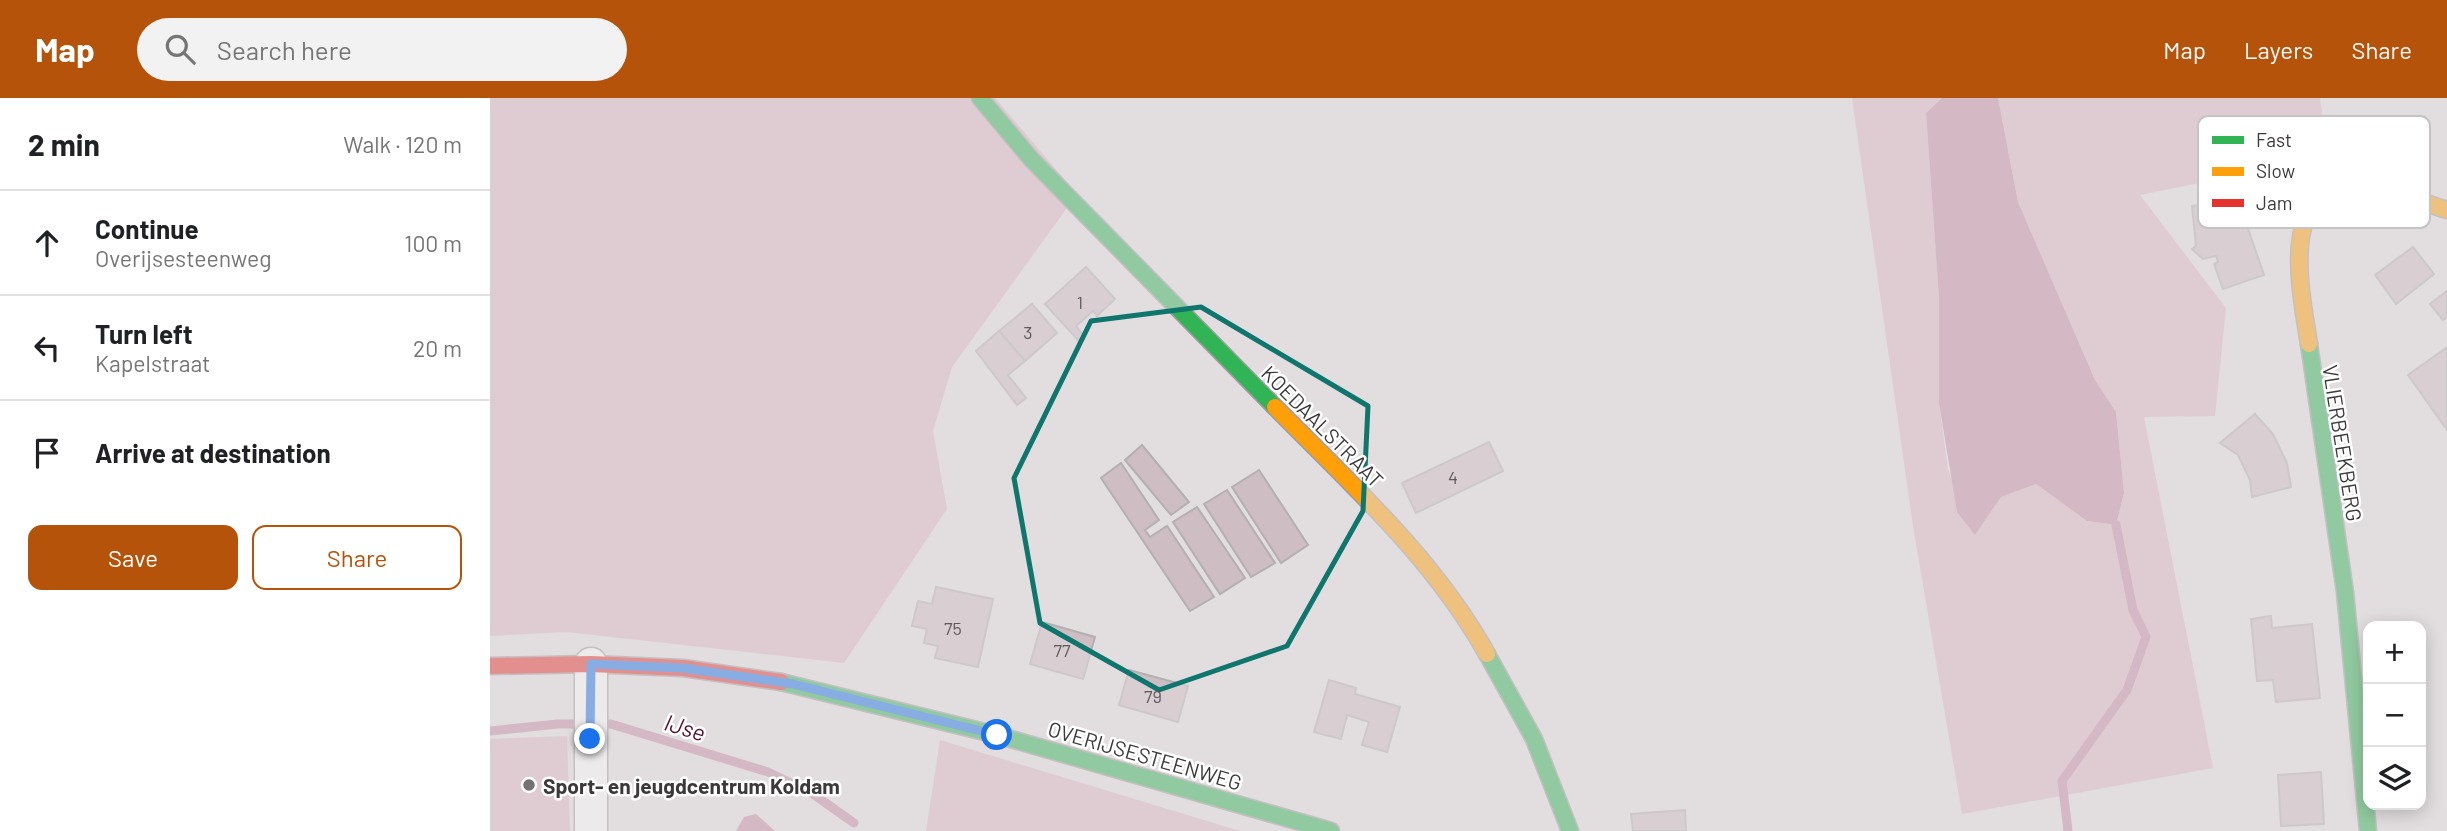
<!DOCTYPE html>
<meta charset="utf-8">
<style>
body{margin:0;font-family:Barlow,sans-serif;background:#f2f2f2;color:#202124}
.controls{position:absolute;right:21px;bottom:21px;display:grid;overflow:hidden;border-radius:14px;box-shadow:0 4px 18px #0003}
.controls button{width:63px;height:63px;display:grid;place-items:center;padding:0;border:0;border-bottom:2px solid #e0e0e0;background:#fff;color:#202124;font:35px sans-serif}
.stop{position:absolute;width:21px;height:21px;margin:-16px;border:5px solid #1a73e8;border-radius:50%;background:#fff}
.stop.end{background:#1a73e8;border-color:#fff;box-shadow:0 2px 7px #0008}
.list{margin:0;padding:0;list-style:none}
h2{display:flex;justify-content:space-between;align-items:center;height:91px;margin:0;padding:0 28px;font-size:30px}
h2 small{font-size:23px;font-weight:400;color:#757577}
.list li{display:grid;grid-template-columns:46px 1fr auto;gap:21px;align-items:center;box-sizing:border-box;height:105px;padding:0 28px;border-top:2px solid #e0e0e0}
.list b{display:block;font-size:26px;white-space:nowrap}
.list p{margin:0;font-size:23px;white-space:nowrap;color:#757577}
.list em{font-size:23px;font-style:normal;color:#757577}
.actions{display:flex;gap:14px;padding:21px 28px}
.actions a{flex:1;padding:16px 0;border:2px solid #b45309;border-radius:14px;text-align:center;font-size:24px;color:#b45309}
.actions .main{background:#b45309;color:#fff}
.icon{flex:none;width:38px;height:38px;fill:none;stroke:currentColor;stroke-width:2;stroke-linecap:round;stroke-linejoin:round}
.map{position:relative;flex:none;width:1957px;height:733px;overflow:hidden}
header{display:flex;align-items:center;gap:42px;box-sizing:border-box;height:98px;padding:0 35px;background:#b45309;color:#fff}
header strong{font-size:33px}
nav{display:flex;gap:38px;margin-inline-start:auto;font-size:24px}
.search{width:490px;height:63px;background:#f2f2f2;display:flex;align-items:center;gap:18px;box-sizing:border-box;padding:0 24px;border-radius:38px;color:#757577;font-size:26px}
main{display:flex}
aside{flex:1;background:#fff}
.map>svg:first-child{display:block}
.green{fill:#dbb9c5}
.water{fill:#c48da2}
.lines{fill:none;stroke-linecap:round;stroke-linejoin:round}
.stream{stroke:#c48da2;stroke-width:9}
.building{fill:#cebdc3;stroke:#b3b0b1;stroke-width:2}
.street-casing{stroke:#a19d9f;stroke-width:35}
.fast-casing{stroke:#a19d9f;stroke-width:19}
.slow-casing{stroke:#a19d9f;stroke-width:19}
.jam-casing{stroke:#a19d9f;stroke-width:19}
.street{stroke:#fbfafa;stroke-width:32}
.fast{stroke:#30b455;stroke-width:16}
.slow{stroke:#ff9f0a;stroke-width:16}
.jam{stroke:#e5322d;stroke-width:16}
.route{stroke:#1a73e8;stroke-width:9}
.marked{fill:none;stroke:#0f766e;stroke-width:5;stroke-linejoin:round}
.poi-dot{fill:#767274;stroke:#fff;stroke-width:2.5}
.labels{text-anchor:middle;dominant-baseline:central;stroke-width:5;stroke-linejoin:round;paint-order:stroke}
.number-label{font-size:18px;fill:#605a5c}
.street-label{font-size:21px;fill:#3c393a;stroke:#fff}
.poi-label{font-size:21px;font-weight:bold;fill:#3c393a;stroke:#fff;text-anchor:start}
.water-label{font-size:23px;font-style:italic;fill:#550f31;stroke:#fff}
.key{fill:#fff;stroke:#c4c4c4;stroke-width:2}
.key-label{font-size:19px;fill:#3c393a}
</style>
<header>
<strong>Map</strong>
<div class="search"><svg class="icon" aria-label="search" viewBox="0 0 24 24"><circle cx="10" cy="10" r="6"/><path d="M15 15l6 6"/></svg>Search here</div>
<nav><a>Map</a><a>Layers</a><a>Share</a></nav>
</header>
<main>
<aside>
<h2>2 min<small>Walk · 120 m</small></h2>
<ul class="list">
<li><svg class="icon" aria-label="ahead" viewBox="0 0 24 24"><path d="M12 20V5M6 11l6-6 6 6"/></svg><div><b>Continue</b><p>Overijsesteenweg</p></div><em>100 m</em></li>
<li><svg class="icon" aria-label="left" viewBox="0 0 24 24"><path d="M17 20v-9H6M10 6l-5 5 5 5"/></svg><div><b>Turn left</b><p>Kapelstraat</p></div><em>20 m</em></li>
<li><svg class="icon" aria-label="arrive" viewBox="0 0 24 24"><path d="M6 21V4h12l-3 4 3 4H6"/></svg><div><b>Arrive at destination</b></div></li>
</ul>
<div class="actions"><a class="main">Save</a><a>Share</a></div>
</aside>
<div class="map">
<svg width="1957" height="733" viewBox="0 0 1957 733">
<rect width="100%" height="100%" fill="#e2dddf"/>
<!-- green -->
<g class="green">
<polygon points="0,0 505,0 587,96 462,269 443,333 457,411 354,565 76,534 0,538"/>
<polygon points="1362,0 1452,0 1436,15 1449,200 1449,305 1458,372 1485,437 1511,399 1546,386 1597,423 1626,427 1634,395 1626,314 1605,282 1528,104 1508,0 1830,0 1838,59 1650,97 1736,210 1725,318 1654,319 1723,670 1472,716 1423,428"/>
<polygon points="77,638 80,733 0,733 0,641"/>
<polygon points="450,642 750,733 436,733"/>
</g>
<!-- water -->
<g class="water">
<polygon points="1452,0 1508,0 1528,104 1605,282 1626,314 1634,395 1626,427 1597,423 1546,386 1511,399 1485,437 1467,414 1449,305 1449,200 1436,15"/>
<polygon points="266,716 285,733 246,733 254,719"/>
</g>
<g class="lines">
<!-- stream -->
<g class="stream">
<polyline points="0,633 68,626 121,626 278,674 323,696 364,725"/>
<polyline points="1578,733 1572,683 1637,592 1656,539 1643,512 1626,427"/>
</g>
</g>
<!-- building -->
<g class="building">
<polygon points="1775,97 1778,114 1755,122 1774,177 1733,191 1724,166 1728,164 1726,158 1713,161 1702,151 1706,148 1702,108"/>
<polygon points="1923,149 1944,176 1906,206 1885,177"/>
<polygon points="596,169 625,201 607,218 603,213 586,228 593,237 588,242 555,206"/>
<polygon points="1957,193 1957,219 1953,222 1940,206"/>
<polygon points="542,206 567,235 535,263 509,233"/>
<polygon points="509,233 535,263 518,277 536,300 527,307 486,253"/>
<polygon points="1956,250 1957,252 1957,332 1918,277"/>
<polygon points="1765,316 1783,336 1797,365 1801,389 1762,399 1760,382 1748,357 1730,345"/>
<polygon points="999,344 1013,373 926,415 912,385"/>
<polygon points="652,347 699,404 681,417 635,362"/>
<polygon points="631,365 669,422 655,432 660,439 677,428 724,499 700,513 611,380"/>
<polygon points="769,372 818,447 791,465 742,389"/>
<polygon points="737,392 785,465 761,479 714,406"/>
<polygon points="707,409 755,480 730,496 683,424"/>
<polygon points="446,489 503,501 488,569 445,560 448,548 434,545 437,531 422,528 428,503 442,506"/>
<polygon points="1781,518 1782,530 1822,526 1830,600 1786,604 1783,582 1767,583 1761,521"/>
<polygon points="552,524 605,539 593,581 540,566"/>
<polygon points="639,572 698,588 688,624 629,607"/>
<polygon points="839,582 866,590 865,596 910,609 897,654 872,647 879,624 857,617 851,641 824,634"/>
<polygon points="1831,674 1834,726 1791,728 1788,677"/>
<polygon points="1195,712 1196,733 1143,733 1141,716"/>
</g>
<g class="lines">
<defs>
<polyline id="street" points="101,566 101,733"/>
<g id="fast">
<polyline points="490,0 542,62 785,309"/>
<polyline points="1819,246 1855,494 1878,733"/>
<polyline points="997,556 1044,641 1080,733"/>
<polyline points="291,584 507,637 841,733"/>
</g>
<g id="slow">
<path d="M1819 246C1811 194 1785 82 1874 88 1903 90 1930 104 1957 112"/>
<path d="M785 309C861 386 944 461 997 556"/>
</g>
<polyline id="jam" points="0,568 101,566 193,570 291,584"/>
</defs>
<!-- street casing -->
<use href="#street" class="street-casing"/>
<!-- fast casing -->
<use href="#fast" class="fast-casing"/>
<!-- slow casing -->
<use href="#slow" class="slow-casing"/>
<!-- jam casing -->
<use href="#jam" class="jam-casing"/>
<!-- street -->
<use href="#street" class="street"/>
<!-- fast -->
<use href="#fast" class="fast"/>
<!-- slow -->
<use href="#slow" class="slow"/>
<!-- jam -->
<use href="#jam" class="jam"/>
</g>
<g class="lines">
<!-- route -->
<polyline class="route" points="100,641 101,566 192,570 303,586 507,637"/>
</g>
<!-- marked area -->
<path d="M0 0H1957V733H0ZM711 209 878 308 873 413 797 548 669 592 550 525 524 380 601 223Z" fill="#e2dddf" fill-opacity=".55" fill-rule="evenodd"/>
<path class="marked" d="M711 209 878 308 873 413 797 548 669 592 550 525 524 380 601 223Z"/>
<!-- markers -->
<circle class="poi-dot" cx="39" cy="687" r="7"/>
<g class="labels">
<!-- number labels -->
<g class="number-label">
<text x="590" y="204">1</text>
<text x="538" y="234">3</text>
<text x="963" y="379">4</text>
<text x="463" y="530">75</text>
<text x="572" y="552">77</text>
<text x="663" y="598">79</text>
</g>
<!-- street labels -->
<g class="street-label">
<text transform="translate(833 328) rotate(45)">KOEDAALSTRAAT</text>
<text transform="translate(1853 345) rotate(81)">VLIERBEEKBERG</text>
<text transform="translate(655 657) rotate(16)">OVERIJSESTEENWEG</text>
</g>
<!-- poi labels -->
<g class="poi-label">
<text x="53" y="687">Sport- en jeugdcentrum Koldam</text>
</g>
<!-- water labels -->
<g class="water-label">
<text transform="translate(195 629) rotate(17)">IJse</text>
</g>
</g>
<!-- legend -->
<rect x="1708" y="18" width="232" height="112" rx="10" class="key"/>
<rect x="1722" y="38" width="32" height="8" fill="#30b455"/>
<rect x="1722" y="69" width="32" height="9" fill="#ff9f0a"/>
<rect x="1722" y="101" width="32" height="8" fill="#e5322d"/>
<g class="key-label">
<text x="1766" y="49">Fast</text>
<text x="1766" y="80">Slow</text>
<text x="1766" y="112">Jam</text>
</g>
</svg>
<div class="controls">
<button>+</button>
<button>−</button>
<button><svg class="icon" aria-label="layers" viewBox="0 0 24 24"><path d="M12 4l9 5-9 5-9-5zM3 14l9 5 9-5"/></svg></button>
</div>
<div class="stop" style="left:507px;top:637px"></div>
<div class="stop end" style="left:100px;top:641px"></div>
</div>
</main>
